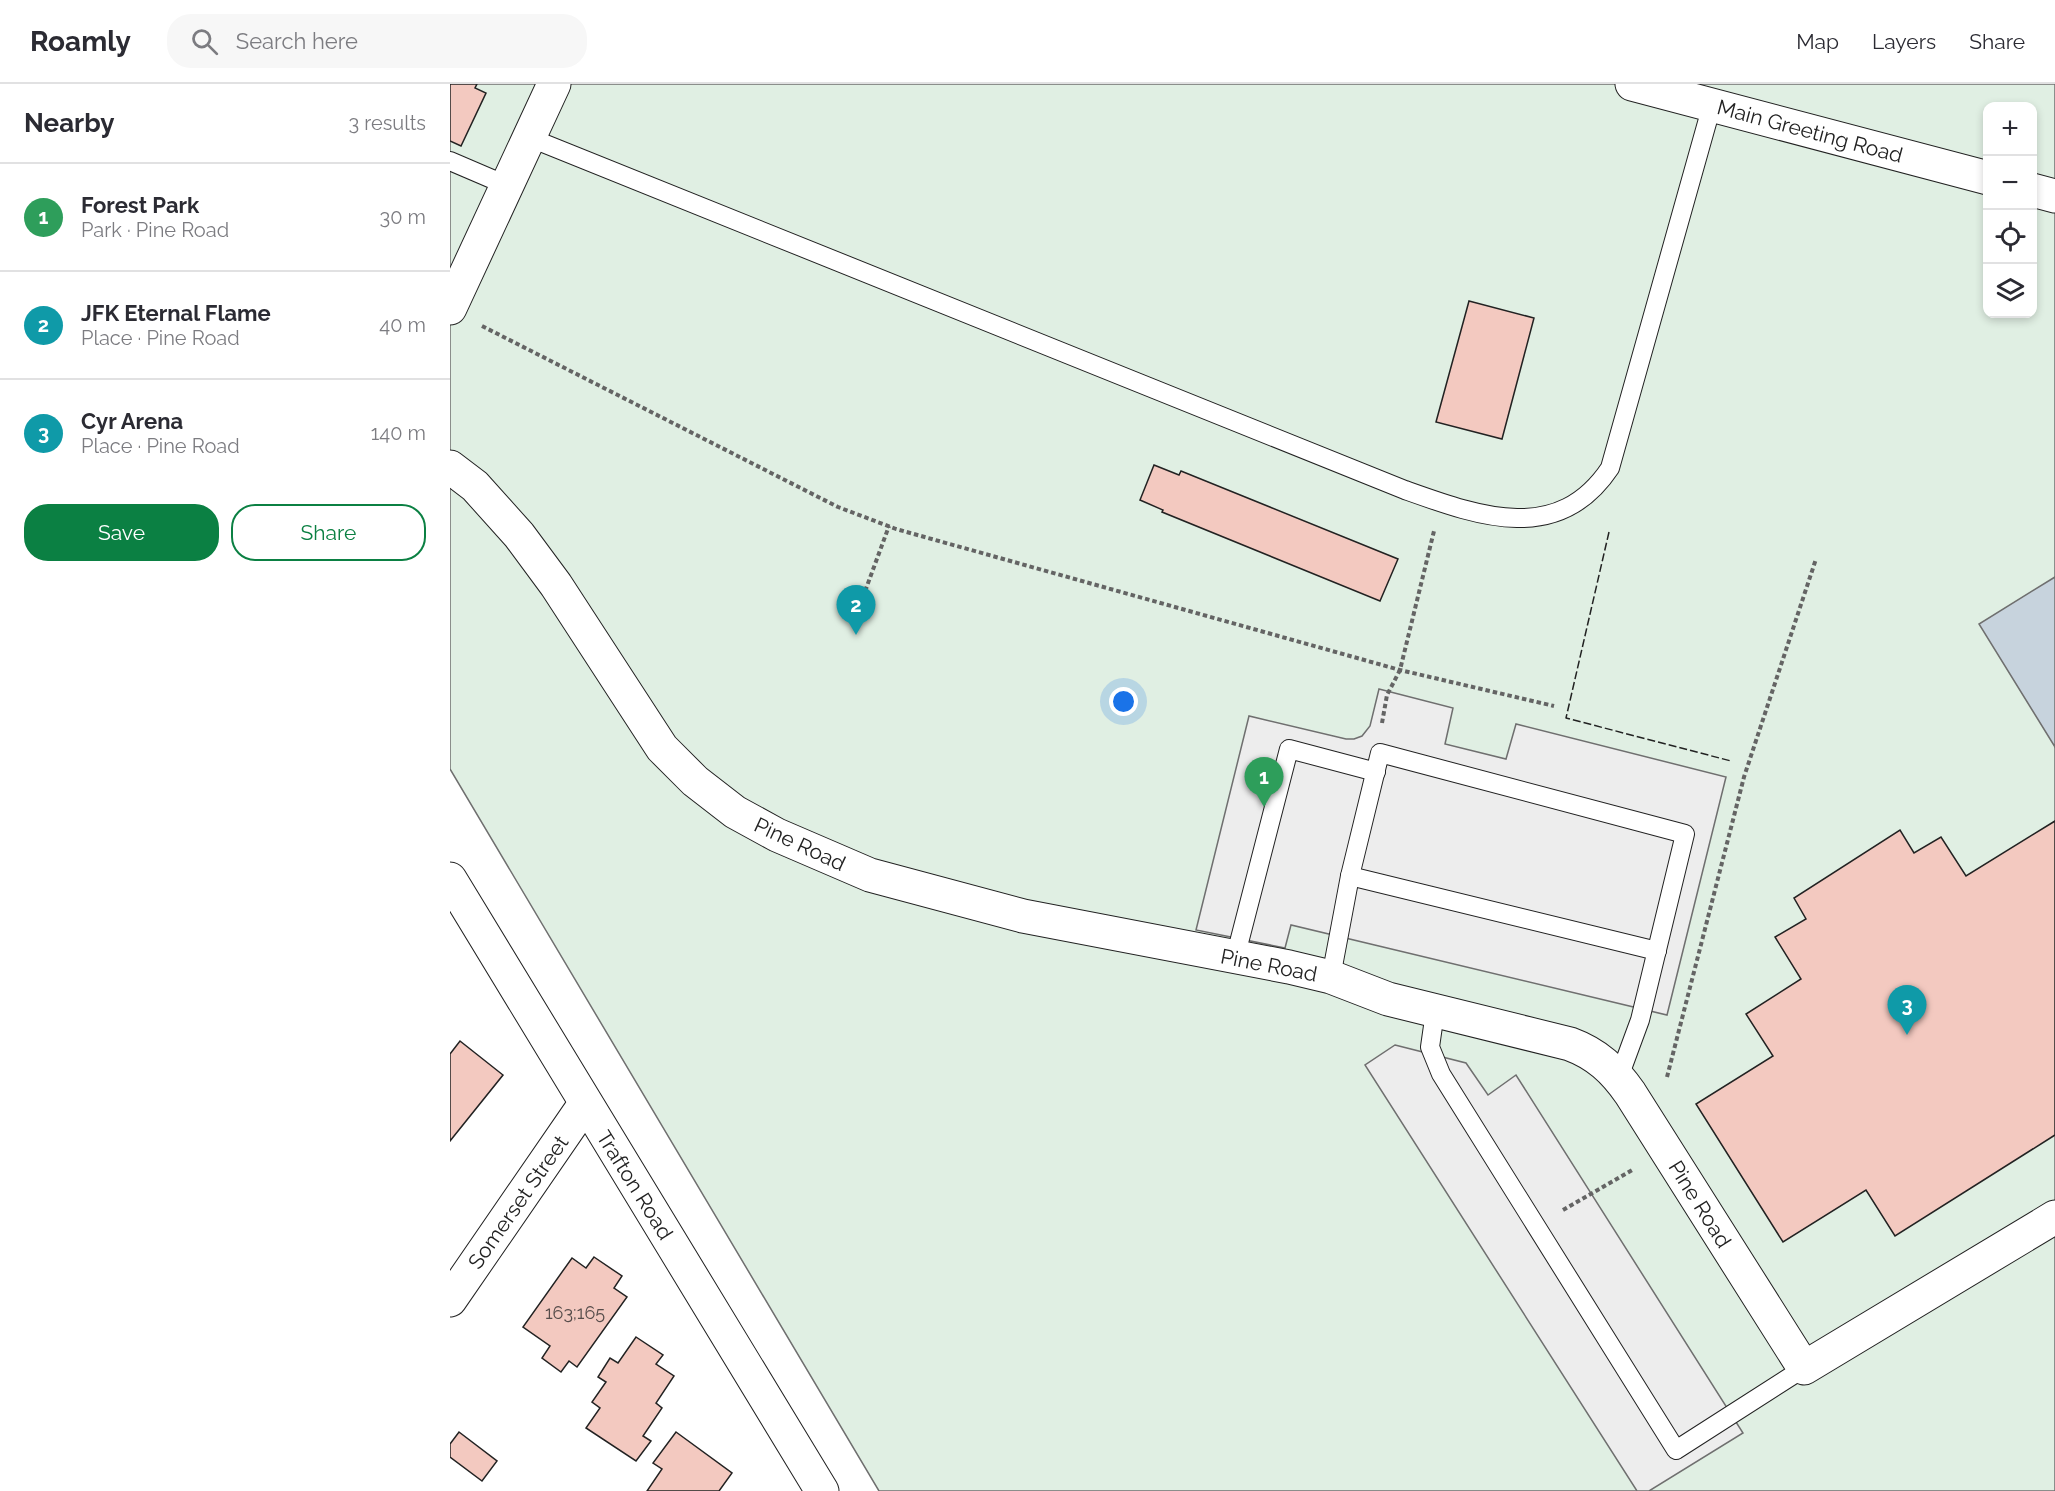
<!DOCTYPE html>
<meta charset="utf-8">
<style>
body{margin:0;font-family:Raleway,sans-serif;background:#f7f7f7;color:#2b2b33}
.controls{position:absolute;right:18px;top:18px;display:grid;overflow:hidden;border-radius:12px;box-shadow:0 3px 9px #0003}
.controls button{width:54px;height:54px;display:grid;place-items:center;padding:0;border:0;border-bottom:2px solid #e1e1e2;background:#fff;color:#2b2b33;font:30px sans-serif}
.you{position:absolute;left:674px;top:618px;width:21px;height:21px;margin:-15px;border:4px solid #fff;border-radius:50%;background:#1a73e8;box-shadow:0 0 0 9px #1a73e833}
.badge{display:grid;place-items:center;width:39px;height:39px;border-radius:50%;background:#0b8043;color:#fff;font-size:20px;font-weight:700}
.pin{position:absolute;translate:-50% -50px;filter:drop-shadow(0 2px 3px #0008)}
.pin::after{content:'';position:absolute;top:32px;width:21px;height:18px;background:inherit;clip-path:polygon(0 0,100% 0,50% 100%)}
.list{margin:0;padding:0;list-style:none}
h2{display:flex;justify-content:space-between;align-items:center;height:78px;margin:0;padding:0 24px;font-size:26px}
h2 small{font-size:20px;font-weight:400;color:#7c7c81}
.list li{display:grid;grid-template-columns:39px 1fr auto;gap:18px;align-items:center;box-sizing:border-box;height:108px;padding:0 24px;border-top:2px solid #e1e1e2}
.list b{display:block;font-size:22px;white-space:nowrap}
.list p{margin:0;font-size:20px;white-space:nowrap;color:#7c7c81}
.list em{font-size:20px;font-style:normal;color:#7c7c81}
.actions{display:flex;gap:12px;padding:18px 24px}
.actions a{flex:1;padding:14px 0;border:2px solid #0b8043;border-radius:24px;text-align:center;font-size:21px;color:#0b8043}
.actions .main{background:#0b8043;color:#fff}
.icon{flex:none;width:33px;height:33px;fill:none;stroke:currentColor;stroke-width:2;stroke-linecap:round;stroke-linejoin:round}
.map{position:relative;flex:none;width:1605px;height:1407px;overflow:hidden}
header{display:flex;align-items:center;gap:36px;box-sizing:border-box;height:84px;padding:0 30px;background:#fff;border-bottom:2px solid #e1e1e2}
header strong{font-size:28px}
nav{display:flex;gap:33px;margin-inline-start:auto;font-size:21px}
.search{width:420px;height:54px;background:#f7f7f7;display:flex;align-items:center;gap:15px;box-sizing:border-box;padding:0 21px;border-radius:24px;color:#7c7c81;font-size:22px}
main{display:flex}
aside{flex:1;background:#fff}
.map>svg:first-child{display:block}
.green{fill:#e0efe3;stroke:#6f6f6f;stroke-width:1.5;fill-rule:evenodd}
.parking{fill:#ededed;stroke:#6f6f6f;stroke-width:1.5}
.water{fill:#c7d3dd;stroke:#6f6f6f;stroke-width:1.5}
.building{fill:#f3c9c0;stroke:#222;stroke-width:1.5}
.lines{fill:none;stroke-linecap:round;stroke-linejoin:round}
.service-casing{stroke:#222;stroke-width:20}
.minor-casing{stroke:#222;stroke-width:35}
.tertiary-casing{stroke:#222;stroke-width:35}
.path{stroke:#646464;stroke-width:4;stroke-dasharray:4.5 3;stroke-linecap:butt}
.service{stroke:#fff;stroke-width:18}
.minor{stroke:#fff;stroke-width:33}
.tertiary{stroke:#fff;stroke-width:33}
.fence{stroke:#222;stroke-width:1.5;stroke-dasharray:8 3;stroke-linecap:butt}
.labels{text-anchor:middle;dominant-baseline:central;stroke-width:4.5;stroke-linejoin:round;paint-order:stroke}
.number-label{font-size:18px;fill:#564c4a}
.street-label{font-size:21px;fill:#222;stroke:#fff}
</style>
<header>
<strong>Roamly</strong>
<div class="search"><svg class="icon" aria-label="search" viewBox="0 0 24 24"><circle cx="10" cy="10" r="6"/><path d="M15 15l6 6"/></svg>Search here</div>
<nav><a>Map</a><a>Layers</a><a>Share</a></nav>
</header>
<main>
<aside>
<h2>Nearby<small>3 results</small></h2>
<ul class="list">
<li><span class="badge" style="background:#2e9e5b">1</span><div><b>Forest Park</b><p>Park · Pine Road</p></div><em>30 m</em></li>
<li><span class="badge" style="background:#0f9aa8">2</span><div><b>JFK Eternal Flame</b><p>Place · Pine Road</p></div><em>40 m</em></li>
<li><span class="badge" style="background:#0f9aa8">3</span><div><b>Cyr Arena</b><p>Place · Pine Road</p></div><em>140 m</em></li>
</ul>
<div class="actions"><a class="main">Save</a><a>Share</a></div>
</aside>
<div class="map">
<svg width="1605" height="1407" viewBox="0 0 1605 1407">
<rect width="100%" height="100%" fill="#fff"/>
<!-- green -->
<path class="green" d="M0 0H1605V1407H429L0 685ZM1538 22H1582V230H1538Z"/>
<!-- parking -->
<g class="parking">
<polygon points="929,605 1003,624 995,660 1056,675 1066,640 1276,693 1217,931 841,841 835,864 746,846 799,632 896,655 904,655 912,652 920,642"/>
<polygon points="945,961 1016,979 1038,1011 1066,991 1293,1349 1199,1407 1187,1407 915,981"/>
</g>
<!-- water -->
<polygon class="water" points="1605,493 1605,663 1529,540"/>
<!-- building -->
<g class="building">
<polygon points="0,0 27,0 25,4 36,9 11,62 0,57"/>
<polygon points="1019,217 1084,234 1052,355 986,338"/>
<polygon points="704,381 729,391 731,387 948,475 930,517 712,428 713,426 690,416"/>
<polygon points="1605,737 1605,1051 1445,1152 1416,1106 1333,1158 1246,1020 1323,972 1296,930 1351,895 1325,853 1356,835 1344,814 1450,746 1464,769 1491,753 1516,792"/>
<polygon points="10,957 53,991 0,1057 0,970"/>
<polygon points="144,1173 172,1192 164,1204 177,1213 127,1283 119,1277 111,1288 92,1274 100,1262 73,1243 122,1174 136,1184"/>
<polygon points="186,1253 213,1271 206,1280 224,1292 206,1319 212,1324 193,1352 201,1357 186,1377 136,1344 150,1324 142,1318 156,1298 148,1293 160,1274 168,1279"/>
<polygon points="9,1348 47,1377 32,1397 0,1373 0,1360"/>
<polygon points="226,1348 282,1389 269,1407 197,1407 212,1385 203,1379"/>
</g>
<g class="lines">
<defs>
<g id="service">
<path d="M78 53 955 406C1028 432 1108 462 1160 384L1262 21"/>
<polyline points="0,77 56,101"/>
<polyline points="900,792 1207,867"/>
<polyline points="785,874 839,665 926,688"/>
<polyline points="881,893 900,792 930,669 1235,750 1190,936 1169,993"/>
<polyline points="985,928 980,963 991,990 1226,1366 1354,1284"/>
</g>
<g id="minor">
<polyline points="1182,0 1538,94"/>
<polyline points="1582,106 1605,112"/>
<polyline points="0,224 104,0"/>
<path d="M0 383 25 402 69 451 106 501 212 664 245 697 285 728 327 751 420 791 573 832 839 883 881 893 938 915 1120 960C1147 970 1164 986 1180 1009L1354 1284 1605 1133"/>
<polyline points="0,1216 135,1020"/>
</g>
<polyline id="tertiary" points="0,795 372,1407"/>
</defs>
<!-- service casing -->
<use href="#service" class="service-casing"/>
<!-- minor casing -->
<use href="#minor" class="minor-casing"/>
<!-- tertiary casing -->
<use href="#tertiary" class="tertiary-casing"/>
<!-- path -->
<g class="path">
<polyline points="32,242 388,423 446,445 950,586 1104,622"/>
<polyline points="410,521 439,442"/>
<polyline points="932,639 937,611 950,586 984,447"/>
<polyline points="1217,993 1294,693 1366,475"/>
<polyline points="1113,1126 1184,1085"/>
</g>
<!-- service -->
<use href="#service" class="service"/>
<!-- minor -->
<use href="#minor" class="minor"/>
<!-- tertiary -->
<use href="#tertiary" class="tertiary"/>
<!-- fence -->
<polyline class="fence" points="1159,448 1116,634 1281,677"/>
</g>
<g class="labels">
<!-- number labels -->
<g class="number-label">
<text x="125" y="1228">163;165</text>
</g>
<!-- street labels -->
<g class="street-label">
<text transform="translate(1360 47) rotate(15)">Main Greeting Road</text>
<text transform="translate(350 760) rotate(25)">Pine Road</text>
<text transform="translate(819 881) rotate(11)">Pine Road</text>
<text transform="translate(185 1101) rotate(58)">Trafton Road</text>
<text transform="translate(68 1118) rotate(-55)">Somerset Street</text>
<text transform="translate(1250 1120) rotate(58)">Pine Road</text>
</g>
</g>
</svg>
<div class="controls">
<button>+</button>
<button>−</button>
<button><svg class="icon" aria-label="locate" viewBox="0 0 24 24"><circle cx="12" cy="12" r="6"/><path d="M12 2v4M12 18v4M2 12h4M18 12h4"/></svg></button>
<button><svg class="icon" aria-label="layers" viewBox="0 0 24 24"><path d="M12 4l9 5-9 5-9-5zM3 14l9 5 9-5"/></svg></button>
</div>
<div class="you"></div>
<div class="pin badge" style="left:814px;top:723px;background:#2e9e5b">1</div>
<div class="pin badge" style="left:406px;top:551px;background:#0f9aa8">2</div>
<div class="pin badge" style="left:1457px;top:951px;background:#0f9aa8">3</div>
</div>
</main>
